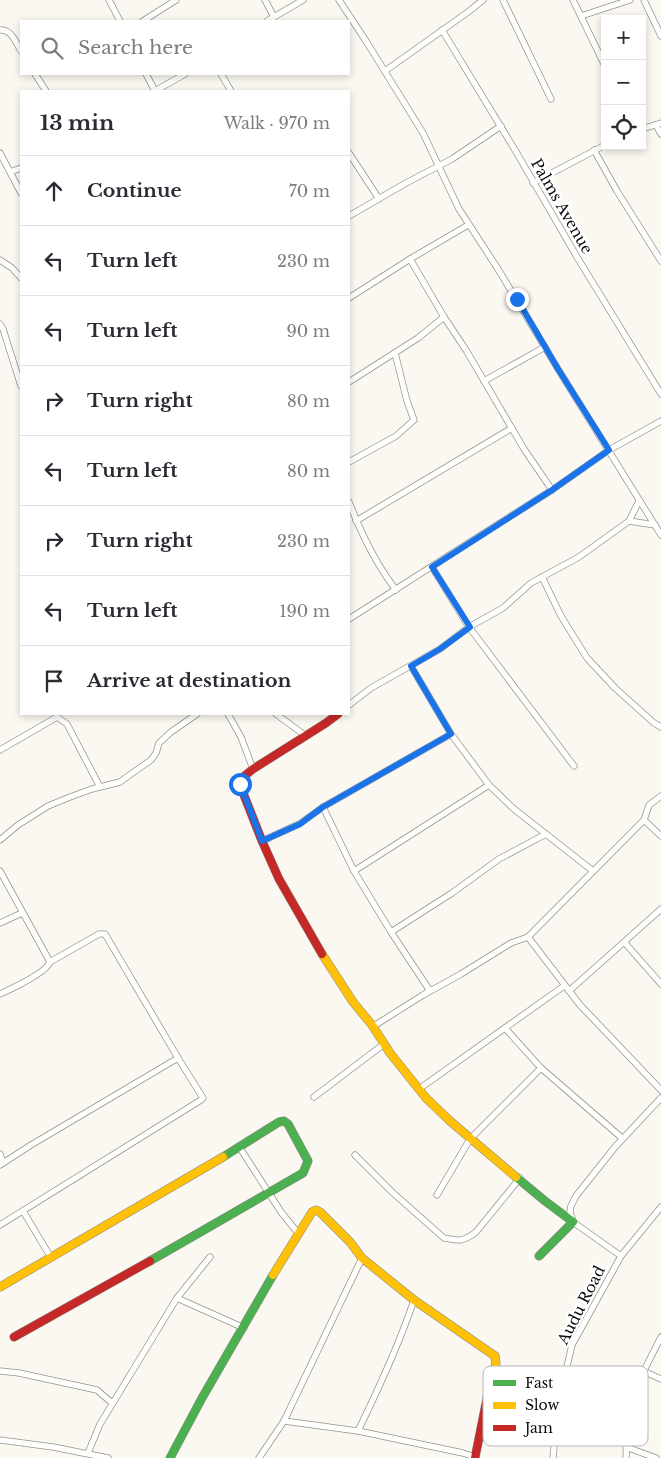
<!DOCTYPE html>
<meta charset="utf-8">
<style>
body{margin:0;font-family:"Libre Baskerville",serif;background:#f7f7f7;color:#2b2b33}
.controls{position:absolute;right:15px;top:15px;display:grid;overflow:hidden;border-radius:0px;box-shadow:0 2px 8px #0003}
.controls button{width:45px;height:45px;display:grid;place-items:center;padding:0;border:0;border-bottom:1px solid #e1e1e2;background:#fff;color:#2b2b33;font:25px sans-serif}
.stop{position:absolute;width:15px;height:15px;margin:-11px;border:4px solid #1a73e8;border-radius:50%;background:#fff}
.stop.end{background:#1a73e8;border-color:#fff;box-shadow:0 1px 5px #0008}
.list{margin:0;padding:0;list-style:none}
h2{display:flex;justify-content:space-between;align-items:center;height:65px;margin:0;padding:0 20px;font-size:21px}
h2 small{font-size:16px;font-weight:400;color:#7c7c81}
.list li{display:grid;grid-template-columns:32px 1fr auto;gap:15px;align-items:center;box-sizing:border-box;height:70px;padding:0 20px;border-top:1px solid #e1e1e2}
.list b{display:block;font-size:19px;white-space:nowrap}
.list em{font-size:16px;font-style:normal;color:#7c7c81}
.icon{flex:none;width:28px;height:28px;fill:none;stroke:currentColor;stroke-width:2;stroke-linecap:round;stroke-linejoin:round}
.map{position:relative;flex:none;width:661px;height:1458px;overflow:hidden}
.search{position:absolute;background:#fff;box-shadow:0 2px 8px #0003;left:20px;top:20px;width:330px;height:55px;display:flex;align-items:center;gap:12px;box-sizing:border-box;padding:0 18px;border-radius:0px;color:#7c7c81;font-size:19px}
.panel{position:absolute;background:#fff;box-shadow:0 2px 8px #0003;left:20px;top:90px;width:330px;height:625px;border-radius:0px}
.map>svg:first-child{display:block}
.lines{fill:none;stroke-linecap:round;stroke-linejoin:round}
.street-casing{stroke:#949390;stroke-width:7}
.fast-casing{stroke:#8b8986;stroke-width:9}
.slow-casing{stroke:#8b8986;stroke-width:9}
.jam-casing{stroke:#8b8986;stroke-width:9}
.street{stroke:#fefefd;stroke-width:5.5}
.fast{stroke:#4caf50;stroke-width:8}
.slow{stroke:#ffc107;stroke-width:8}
.jam{stroke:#c62828;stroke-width:8}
.route{stroke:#1a73e8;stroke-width:6}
.labels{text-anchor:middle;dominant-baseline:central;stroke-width:5;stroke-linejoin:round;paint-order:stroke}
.street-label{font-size:15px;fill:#0d0d0d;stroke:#fff}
.key{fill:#fff;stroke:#b6b6b6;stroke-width:1}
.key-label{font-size:14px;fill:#0d0d0d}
</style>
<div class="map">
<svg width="661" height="1458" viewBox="0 0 661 1458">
<rect width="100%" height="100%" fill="#fbf8f1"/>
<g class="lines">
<defs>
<g id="street">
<polyline points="109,0 120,21"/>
<polyline points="265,0 274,17"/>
<polyline points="339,0 366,41 423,133 459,209 498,269 558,369 661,535"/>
<polyline points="503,0 551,99"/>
<polyline points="573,0 605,66"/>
<polyline points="644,0 661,36"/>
<polyline points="581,16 630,0"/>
<polyline points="143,21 176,0"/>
<polyline points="267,21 303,0"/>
<path d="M0 30C12 29 16 43 21 51"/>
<polyline points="442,30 515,150 577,257 661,394"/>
<polyline points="385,71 468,12 483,0"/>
<polyline points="35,74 46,91"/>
<polyline points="146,74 155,91 185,74"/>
<polyline points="221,74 231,91"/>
<polyline points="656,125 661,134"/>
<polyline points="642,129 661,123"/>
<polyline points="594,150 617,191 661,261"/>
<polyline points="0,153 21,193"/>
<polyline points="349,153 379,199"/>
<polyline points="10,172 21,168"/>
<polyline points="533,183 605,145"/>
<polyline points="349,216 406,183 452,159 501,126"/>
<polyline points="410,259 444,317 466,350 524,449 552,490"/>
<polyline points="0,260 12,268 21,278"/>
<polyline points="349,298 410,259 468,225"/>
<polyline points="0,324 3,329 21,386"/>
<polyline points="484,381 545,347"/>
<polyline points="349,382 418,338 444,317"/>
<polyline points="349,462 396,436 414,420 407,401 395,353"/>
<path d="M349 502C361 533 375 563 396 590"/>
<polyline points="356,521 512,428"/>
<polyline points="629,521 655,525"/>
<polyline points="542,577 561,616 587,658 615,688 654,723 661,727"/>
<polyline points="349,619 552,490 609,450 661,421"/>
<polyline points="411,666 451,734 489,785 514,809 593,871"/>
<polyline points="349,705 371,688 440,649 469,627 432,567"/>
<polyline points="228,714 241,737 253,769"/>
<polyline points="276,714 306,736"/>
<polyline points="0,750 57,717 67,724 100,787"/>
<polyline points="574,766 469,627 503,608 531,583 579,557 629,521 639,501"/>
<polyline points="323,807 354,871 391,932 430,991"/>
<polyline points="644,820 661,836"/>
<polyline points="0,840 18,825 48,806 70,797 92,789 120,782 131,774 151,760 156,753 159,743 171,732 197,714"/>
<polyline points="262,841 299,824 323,807 451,734"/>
<path d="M0 871 50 962C46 973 11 989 0 994"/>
<polyline points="354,871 489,785"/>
<polyline points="0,923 22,913"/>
<polyline points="391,932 452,893 499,859 546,834"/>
<polyline points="528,937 580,1005 661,1090"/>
<polyline points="625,943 661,984"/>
<polyline points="569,991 661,909"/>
<polyline points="372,1025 377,1024 423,995 461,974 511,943 528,937 644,820 649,805 661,796"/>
<polyline points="505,1028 541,1068 622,1138"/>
<polyline points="419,1089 564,986"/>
<polyline points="314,1097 384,1044"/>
<polyline points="240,1148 281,1212 298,1233"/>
<polyline points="0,1154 3,1163"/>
<path d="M355 1155 392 1192 444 1238C459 1241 463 1242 476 1232L520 1178"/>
<polyline points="0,1165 31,1145 178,1058"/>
<polyline points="437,1195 470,1139 541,1068"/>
<polyline points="23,1211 50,1256"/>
<polyline points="0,1225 201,1100 203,1098 178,1058 105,934 99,934 50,962"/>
<polyline points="621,1256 573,1222 570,1212 571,1206 576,1196 615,1147 661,1098"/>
<polyline points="177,1298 244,1328"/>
<polyline points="0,1371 19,1373 97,1390 112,1403"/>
<polyline points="643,1371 661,1379"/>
<polyline points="284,1421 358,1431 463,1453 475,1457"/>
<path d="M358 1431C379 1388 399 1345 414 1300"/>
<polyline points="0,1440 53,1447 108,1458"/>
<polyline points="626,1447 656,1458"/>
<polyline points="88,1453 100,1424 177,1298 210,1257"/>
<polyline points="259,1458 284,1421 362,1258"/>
<polyline points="553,1458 558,1405 572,1345 621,1256 661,1207"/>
<polyline points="626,1458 628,1409 634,1390 661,1337"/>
</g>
<g id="fast">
<polyline points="516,1177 545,1201 573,1222 539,1256"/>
<polyline points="150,1261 303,1173 308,1161 288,1124 284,1121 279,1122 223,1157"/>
<polyline points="170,1458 202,1398 273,1275"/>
</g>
<g id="slow">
<polyline points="322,954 353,1002 372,1025 390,1053 426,1098 450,1121 516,1177"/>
<polyline points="273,1275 312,1212 316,1210 320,1212 350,1242 362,1258 414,1300 495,1356 496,1363 488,1393"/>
<polyline points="0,1287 223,1157"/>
</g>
<g id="jam">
<polyline points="322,954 279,879 262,841 240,785 242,778 253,769 326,723 338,714"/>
<polyline points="14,1337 150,1261"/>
<polyline points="475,1458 488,1393"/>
</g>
</defs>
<!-- street casing -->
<use href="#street" class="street-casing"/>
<!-- fast casing -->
<use href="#fast" class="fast-casing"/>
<!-- slow casing -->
<use href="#slow" class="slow-casing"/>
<!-- jam casing -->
<use href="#jam" class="jam-casing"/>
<!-- street -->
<use href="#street" class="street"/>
<!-- fast -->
<use href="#fast" class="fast"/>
<!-- slow -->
<use href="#slow" class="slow"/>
<!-- jam -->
<use href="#jam" class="jam"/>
</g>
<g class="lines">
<!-- route -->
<polyline class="route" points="240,784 262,841 300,824 323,807 451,734 411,666 440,649 470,627 432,567 552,490 609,450 558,369 517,299"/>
</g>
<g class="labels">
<!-- street labels -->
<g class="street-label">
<text transform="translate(562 206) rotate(60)">Palms Avenue</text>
<text transform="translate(581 1305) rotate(-63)">Audu Road</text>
</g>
</g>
<!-- legend -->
<rect x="483" y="1366" width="165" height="80" rx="8" class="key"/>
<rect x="493" y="1380" width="23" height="6" fill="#4caf50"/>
<rect x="493" y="1402" width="23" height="7" fill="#ffc107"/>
<rect x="493" y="1425" width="23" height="6" fill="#c62828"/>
<g class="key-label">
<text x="525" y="1388">Fast</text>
<text x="525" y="1410">Slow</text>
<text x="525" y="1433">Jam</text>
</g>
</svg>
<div class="controls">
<button>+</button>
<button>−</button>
<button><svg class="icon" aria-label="locate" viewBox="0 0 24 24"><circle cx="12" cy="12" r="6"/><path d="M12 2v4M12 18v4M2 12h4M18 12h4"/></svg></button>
</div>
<div class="stop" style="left:240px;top:784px"></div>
<div class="stop end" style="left:517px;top:299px"></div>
<div class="search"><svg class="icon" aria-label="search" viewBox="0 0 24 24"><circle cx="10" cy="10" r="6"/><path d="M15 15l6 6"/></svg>Search here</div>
<section class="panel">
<h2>13 min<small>Walk · 970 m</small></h2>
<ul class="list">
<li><svg class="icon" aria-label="ahead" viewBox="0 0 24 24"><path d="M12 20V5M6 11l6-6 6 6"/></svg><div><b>Continue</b></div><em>70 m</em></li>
<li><svg class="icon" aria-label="left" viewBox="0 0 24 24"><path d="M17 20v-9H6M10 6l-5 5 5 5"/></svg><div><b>Turn left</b></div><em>230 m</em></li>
<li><svg class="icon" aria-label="left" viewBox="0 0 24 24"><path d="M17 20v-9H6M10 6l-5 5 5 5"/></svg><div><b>Turn left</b></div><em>90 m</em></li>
<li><svg class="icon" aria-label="right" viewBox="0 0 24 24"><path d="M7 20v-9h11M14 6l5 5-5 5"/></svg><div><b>Turn right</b></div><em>80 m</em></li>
<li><svg class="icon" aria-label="left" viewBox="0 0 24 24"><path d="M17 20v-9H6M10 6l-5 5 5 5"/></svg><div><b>Turn left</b></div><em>80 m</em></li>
<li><svg class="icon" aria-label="right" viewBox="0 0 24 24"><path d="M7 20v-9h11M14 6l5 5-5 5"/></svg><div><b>Turn right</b></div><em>230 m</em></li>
<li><svg class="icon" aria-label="left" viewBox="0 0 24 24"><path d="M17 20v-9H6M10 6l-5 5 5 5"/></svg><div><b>Turn left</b></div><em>190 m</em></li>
<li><svg class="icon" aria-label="arrive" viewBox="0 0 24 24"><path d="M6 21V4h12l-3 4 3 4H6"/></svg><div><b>Arrive at destination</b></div></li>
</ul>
</section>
</div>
